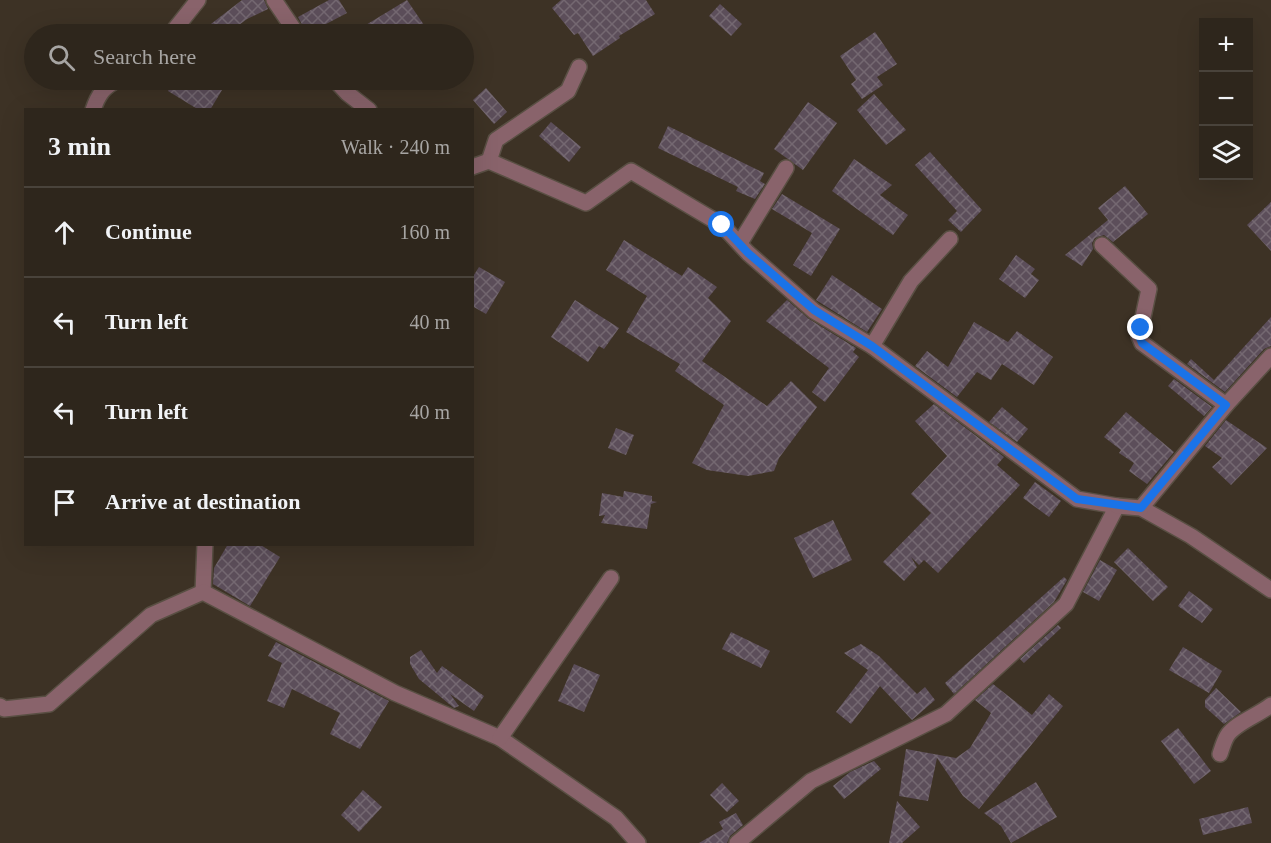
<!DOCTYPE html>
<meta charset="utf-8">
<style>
body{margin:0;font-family:"Times New Roman",serif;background:#3a3229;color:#f1f3f6}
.controls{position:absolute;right:18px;top:18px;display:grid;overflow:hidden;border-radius:0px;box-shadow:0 6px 24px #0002}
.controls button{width:54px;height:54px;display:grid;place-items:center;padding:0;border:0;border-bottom:2px solid #49433b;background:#2e261c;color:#f1f3f6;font:30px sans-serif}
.stop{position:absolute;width:18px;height:18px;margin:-14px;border:4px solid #1a73e8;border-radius:50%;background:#fff}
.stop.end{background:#1a73e8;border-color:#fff;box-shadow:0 2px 6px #0008}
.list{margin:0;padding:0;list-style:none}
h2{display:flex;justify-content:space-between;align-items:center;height:78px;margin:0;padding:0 24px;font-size:26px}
h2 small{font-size:20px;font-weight:400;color:#a7a5a3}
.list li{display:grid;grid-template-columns:39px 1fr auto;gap:18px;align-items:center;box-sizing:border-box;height:90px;padding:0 24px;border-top:2px solid #49433b}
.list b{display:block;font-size:22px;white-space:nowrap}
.list em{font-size:20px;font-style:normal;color:#a7a5a3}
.icon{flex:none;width:33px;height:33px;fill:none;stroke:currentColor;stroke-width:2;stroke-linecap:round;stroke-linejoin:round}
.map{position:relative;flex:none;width:1271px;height:843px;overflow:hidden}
.search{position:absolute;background:#2e261c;box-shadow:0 6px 24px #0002;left:24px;top:24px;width:450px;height:66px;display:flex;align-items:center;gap:15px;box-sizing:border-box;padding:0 21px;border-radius:33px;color:#a7a5a3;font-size:22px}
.panel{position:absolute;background:#2e261c;box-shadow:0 6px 24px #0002;left:24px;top:108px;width:450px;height:438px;border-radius:0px}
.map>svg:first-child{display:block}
.building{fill:url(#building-cross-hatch)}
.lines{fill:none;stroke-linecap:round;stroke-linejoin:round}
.minor-casing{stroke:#594f43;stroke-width:18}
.minor{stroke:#89636b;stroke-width:15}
.route{stroke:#1a73e8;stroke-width:8}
</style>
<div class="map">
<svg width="1271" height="843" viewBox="0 0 1271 843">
<defs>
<pattern id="building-cross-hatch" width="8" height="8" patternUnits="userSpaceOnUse" patternTransform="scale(1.5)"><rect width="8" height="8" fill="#5c4e5a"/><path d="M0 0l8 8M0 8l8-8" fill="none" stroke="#746871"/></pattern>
</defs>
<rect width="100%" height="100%" fill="#3d3225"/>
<!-- building -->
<g class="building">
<polygon points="242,0 264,0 268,9 247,19 227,34 198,34"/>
<polygon points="329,0 339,0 347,13 307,34 298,17"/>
<polygon points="407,0 426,28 416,34 351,34"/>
<polygon points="561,0 646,0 655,14 619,36 620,38 593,56 578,33 574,35 552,8"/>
<polygon points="720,4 742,24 731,36 709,16"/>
<polygon points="875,32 897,64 877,77 883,85 862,99 851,84 856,80 840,56"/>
<polygon points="175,80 228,80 210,110 199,110 168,91"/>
<polygon points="486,88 507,112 494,124 473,100"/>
<polygon points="874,94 906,130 886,145 857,110"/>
<polygon points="808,102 837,123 803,170 774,149"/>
<polygon points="551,122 581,147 569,162 539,136"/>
<polygon points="668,126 764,173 760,181 765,184 755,199 736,191 738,187 658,148"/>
<polygon points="930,152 982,210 961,232 948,220 957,211 915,165"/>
<polygon points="854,159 892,185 880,195 908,215 893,235 832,191"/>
<polygon points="1125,186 1148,214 1113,242 1104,235 1095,238 1092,243 1093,249 1082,266 1065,255 1108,220 1098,208"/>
<polygon points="782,194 840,229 811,276 793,265 812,233 772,209"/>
<polygon points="1271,202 1271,251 1247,225"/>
<polygon points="624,240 682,276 688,267 717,287 708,298 731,321 702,361 767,406 791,381 817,407 779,458 774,471 748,476 707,470 692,463 724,405 675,371 680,364 626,332 647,296 606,270"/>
<polygon points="1016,255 1035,269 1031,274 1039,280 1025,298 999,279"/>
<polygon points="479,267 505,282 486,314 472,306 472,278"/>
<polygon points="832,275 882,309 867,332 816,300"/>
<polygon points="575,300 619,328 604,349 599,346 588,362 551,337"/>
<polygon points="787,300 809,319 856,348 853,352 859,357 825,402 812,392 829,368 766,321"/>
<polygon points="1271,317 1271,346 1264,349 1225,392 1187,364 1191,359 1214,380"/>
<polygon points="974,322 1008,342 1017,331 1053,357 1034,385 1002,364 991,380 977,372 957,397 915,366 927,351 948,367"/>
<polygon points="1174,379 1212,407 1204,416 1168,386"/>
<polygon points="934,404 1004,457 997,465 1020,485 938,573 924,560 919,565 911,557 917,567 904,581 883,562 931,513 911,494 947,456 915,421"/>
<polygon points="1002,407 1028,429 1017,442 989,422"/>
<polygon points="1126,412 1174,452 1147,484 1129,471 1134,463 1119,453 1121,450 1104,437"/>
<polygon points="1226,420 1267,448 1231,485 1212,467 1222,458 1205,446"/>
<polygon points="616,428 634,435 626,455 608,448"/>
<polygon points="1035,482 1061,501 1049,517 1023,498"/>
<polygon points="624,491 652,496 652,501 657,502 651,504 647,529 601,523 605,515 599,516 602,493 623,497"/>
<polygon points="833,520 852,560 813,578 794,538"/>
<polygon points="228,544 259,544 280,557 250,606 213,584 214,568"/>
<polygon points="1128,548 1168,587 1153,601 1114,562"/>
<polygon points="1100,560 1117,570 1099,601 1083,592"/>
<polygon points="1064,577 1067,580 1054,602 954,694 945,683"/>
<polygon points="1189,591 1213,609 1202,623 1178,606"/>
<polygon points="1058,625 1061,628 1024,663 1020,659"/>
<polygon points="731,632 770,651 761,668 722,649"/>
<polygon points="276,642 389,701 360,749 330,734 340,713 292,689 284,708 267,701 282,663 268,656"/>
<polygon points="861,644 879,656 917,694 925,687 935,700 912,720 880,686 851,724 836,712 868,670 844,653"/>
<polygon points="1183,647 1222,671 1209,693 1169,670"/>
<polygon points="421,650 437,673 442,666 484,696 474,711 450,694 459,706 454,708 419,679 410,664 410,657"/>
<polygon points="574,664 600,675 584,712 558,701"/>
<polygon points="993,684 1032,715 1049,694 1063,706 979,809 963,796 937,758 928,801 899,796 906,749 956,758 970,748 991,713 975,700"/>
<polygon points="1216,688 1241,712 1224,724 1205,707 1205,700"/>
<polygon points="1178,728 1211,771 1194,784 1161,741"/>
<polygon points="874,761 881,769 844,799 833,786 850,772"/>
<polygon points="1036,782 1057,817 1011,843 1001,826 984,813"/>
<polygon points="722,783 739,801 727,812 710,795"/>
<polygon points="363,790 382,807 359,832 341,815"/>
<polygon points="897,801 920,827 902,843 889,843"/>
<polygon points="1248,807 1252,823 1203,835 1199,819"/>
<polygon points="736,813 743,825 730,836 727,843 699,843 723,829 719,822"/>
</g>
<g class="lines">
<defs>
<g id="minor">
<polyline points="274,0 297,34"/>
<polyline points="171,34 198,0"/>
<polyline points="335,80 347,93 369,110"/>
<path d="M93 110C98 95 104 86 118 80"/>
<polyline points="489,161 496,140 568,91 579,67"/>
<polyline points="472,167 489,161 586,203 631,171 722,225 748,253 814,311 872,346 1077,499 1117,506 1066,604 946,714 811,781 737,843"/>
<polyline points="740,243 786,168"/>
<polyline points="1102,245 1149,289 1139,336 1142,343 1226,405"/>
<polyline points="872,346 911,281 950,239"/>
<polyline points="1117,506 1141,508 1191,536 1271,590"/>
<polyline points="1141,508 1226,405 1271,356"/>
<polyline points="203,592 205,544"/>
<polyline points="0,706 4,709 49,704 151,615 203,592 395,693 500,738 616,818 638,843"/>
<polyline points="500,738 611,578"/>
<path d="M1220 754C1222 748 1224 741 1227 736 1235 723 1259 715 1271 705"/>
</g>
</defs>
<!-- minor casing -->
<use href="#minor" class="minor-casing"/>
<!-- minor -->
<use href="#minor" class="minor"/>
</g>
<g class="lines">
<!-- route -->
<polyline class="route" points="722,225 748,253 814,310 872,346 1077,499 1141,508 1226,405 1142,343 1139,336 1141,328"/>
</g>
</svg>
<div class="controls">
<button>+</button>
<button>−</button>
<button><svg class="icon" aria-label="layers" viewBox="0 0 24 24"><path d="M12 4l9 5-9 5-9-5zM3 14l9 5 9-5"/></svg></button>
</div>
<div class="stop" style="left:722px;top:225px"></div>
<div class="stop end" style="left:1141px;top:328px"></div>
<div class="search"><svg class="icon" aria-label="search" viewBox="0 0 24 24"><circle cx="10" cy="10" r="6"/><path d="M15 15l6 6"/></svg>Search here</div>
<section class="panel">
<h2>3 min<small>Walk · 240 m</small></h2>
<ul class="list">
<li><svg class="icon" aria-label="ahead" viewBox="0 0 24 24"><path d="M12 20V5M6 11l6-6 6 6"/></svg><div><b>Continue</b></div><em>160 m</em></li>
<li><svg class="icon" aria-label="left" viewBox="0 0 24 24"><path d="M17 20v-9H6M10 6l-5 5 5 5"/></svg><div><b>Turn left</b></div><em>40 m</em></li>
<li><svg class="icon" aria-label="left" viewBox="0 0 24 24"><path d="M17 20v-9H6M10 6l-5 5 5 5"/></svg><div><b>Turn left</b></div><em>40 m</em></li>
<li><svg class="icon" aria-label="arrive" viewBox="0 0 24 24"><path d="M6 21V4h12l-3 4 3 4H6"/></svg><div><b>Arrive at destination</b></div></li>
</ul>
</section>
</div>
